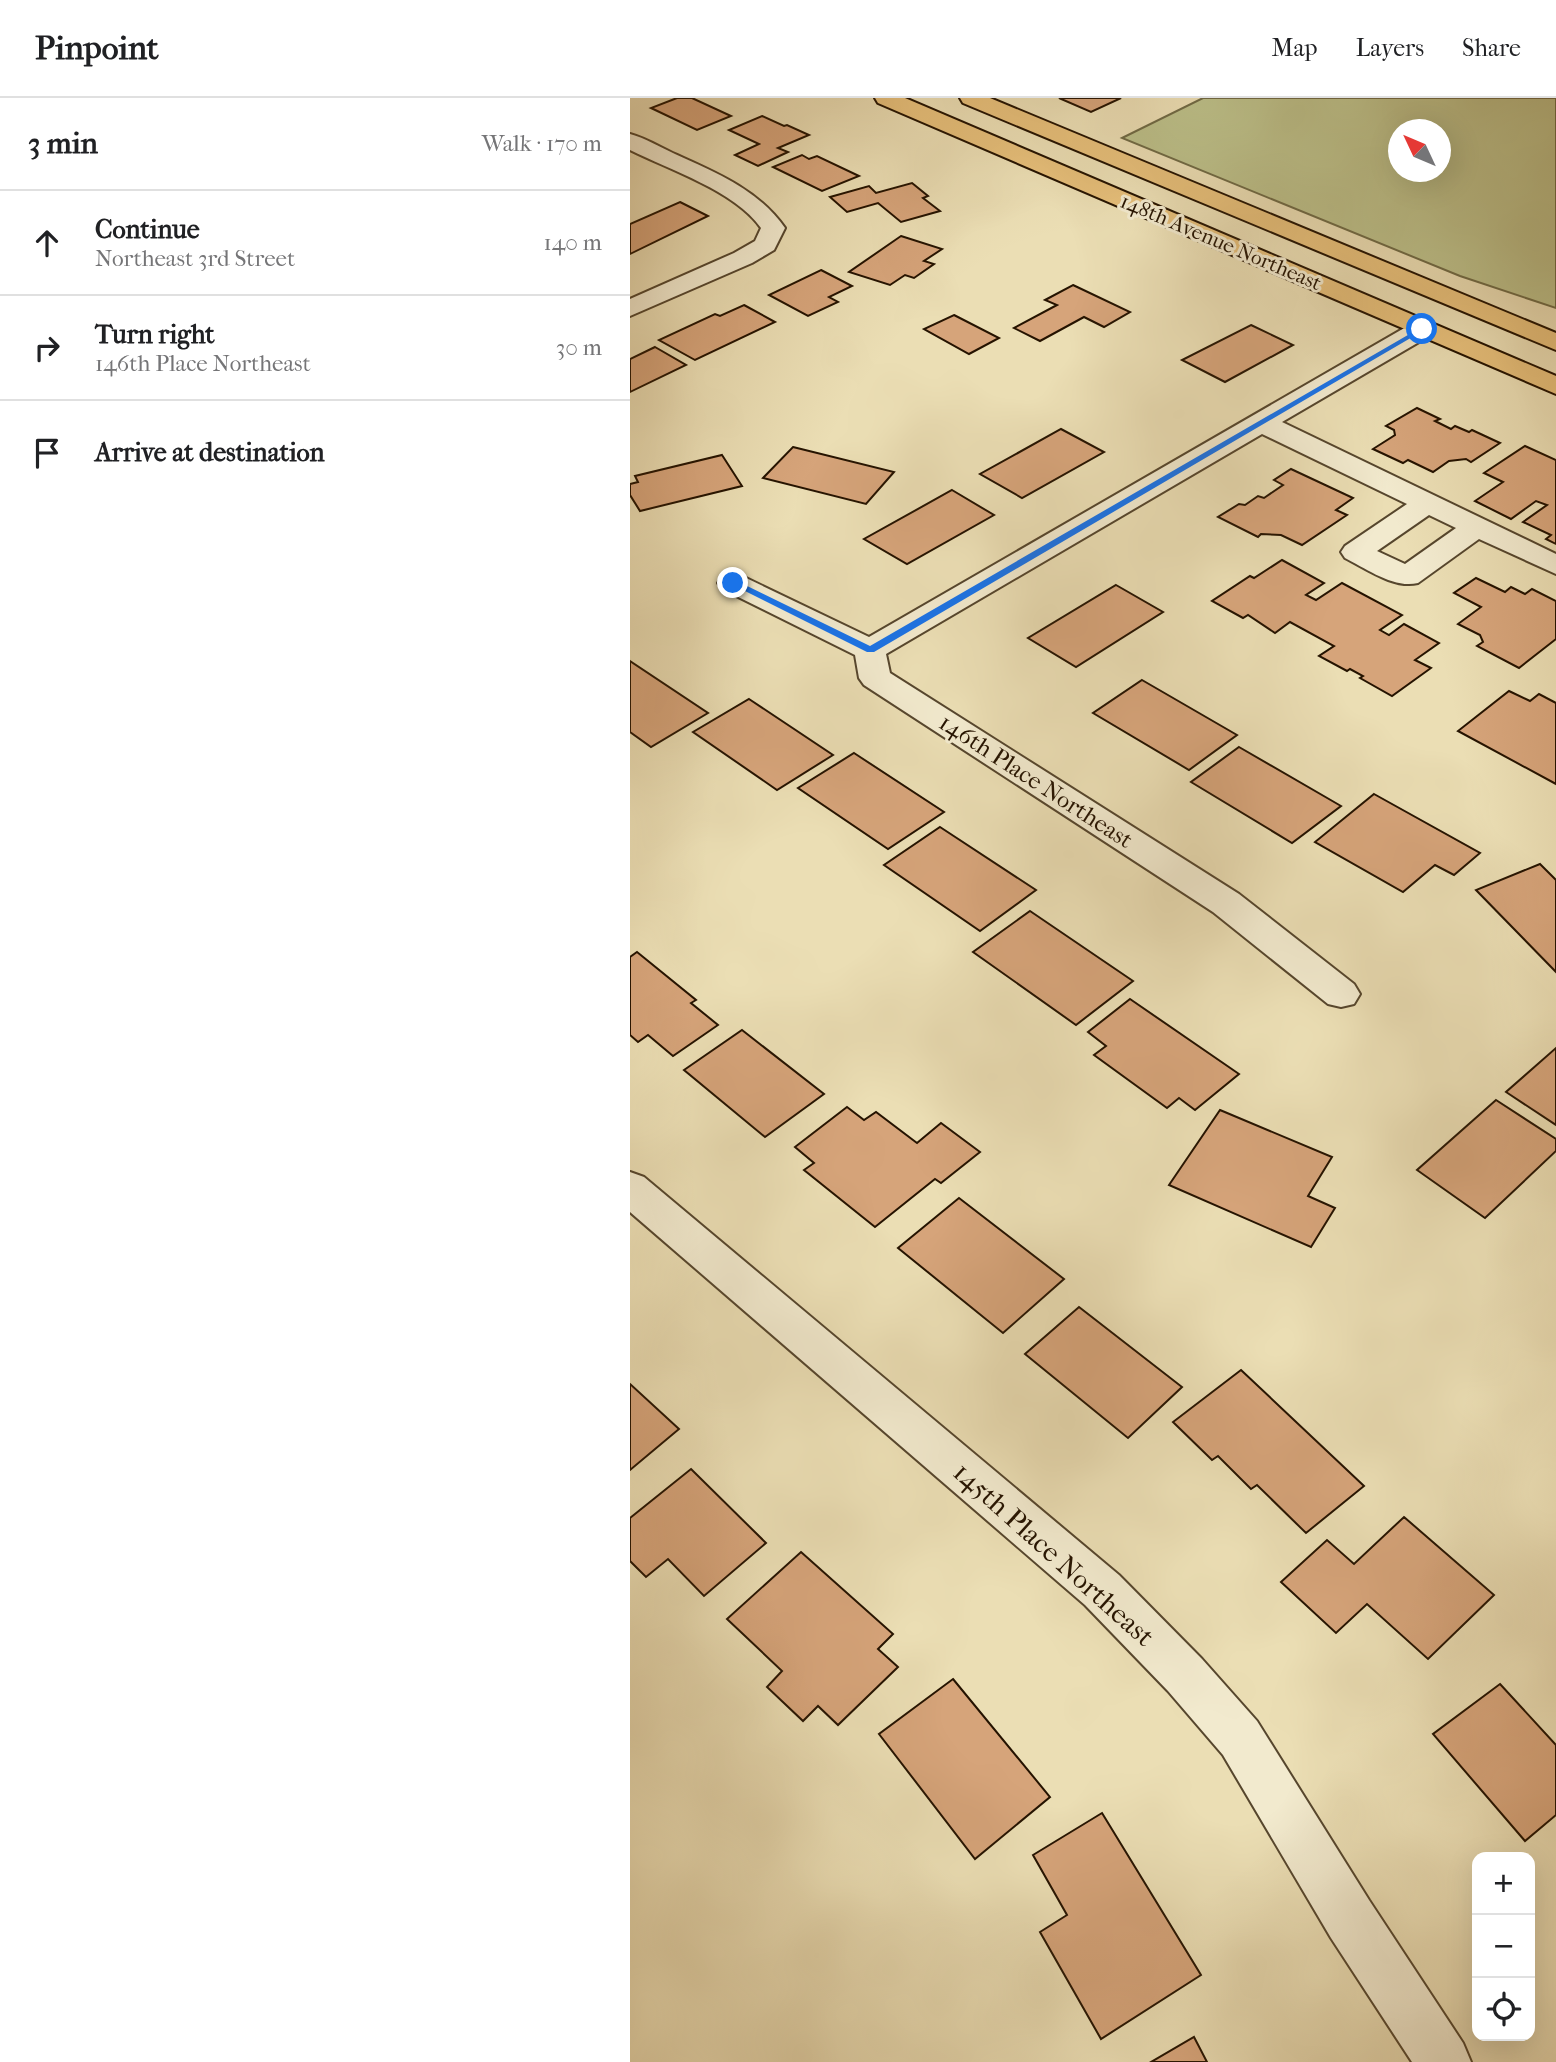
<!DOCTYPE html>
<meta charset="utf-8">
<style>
body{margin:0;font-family:"IM FELL French Canon",serif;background:#f2f2f2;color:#202124}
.controls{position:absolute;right:21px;bottom:21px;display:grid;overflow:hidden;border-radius:14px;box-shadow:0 7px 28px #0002}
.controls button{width:63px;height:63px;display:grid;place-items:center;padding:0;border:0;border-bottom:2px solid #e0e0e0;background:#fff;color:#202124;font:35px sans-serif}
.compass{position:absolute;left:758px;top:21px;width:63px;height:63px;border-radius:50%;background:#fff;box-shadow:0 7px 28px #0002;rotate:314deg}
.stop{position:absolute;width:21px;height:21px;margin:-16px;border:5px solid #1a73e8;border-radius:50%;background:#fff}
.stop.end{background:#1a73e8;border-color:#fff;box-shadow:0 2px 7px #0008}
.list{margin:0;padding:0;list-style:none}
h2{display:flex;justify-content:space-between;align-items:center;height:91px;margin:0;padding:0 28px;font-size:30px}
h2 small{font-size:23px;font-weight:400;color:#757577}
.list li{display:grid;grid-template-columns:46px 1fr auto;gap:21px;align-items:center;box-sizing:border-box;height:105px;padding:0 28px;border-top:2px solid #e0e0e0}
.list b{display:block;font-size:26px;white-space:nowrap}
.list p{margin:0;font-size:23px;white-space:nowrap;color:#757577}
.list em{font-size:23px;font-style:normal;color:#757577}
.icon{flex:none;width:38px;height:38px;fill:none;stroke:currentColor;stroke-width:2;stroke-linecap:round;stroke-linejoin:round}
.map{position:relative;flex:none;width:926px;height:1964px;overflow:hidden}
header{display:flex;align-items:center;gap:42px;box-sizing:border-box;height:98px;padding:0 35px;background:#fff;border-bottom:2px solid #e0e0e0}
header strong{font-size:33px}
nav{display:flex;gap:38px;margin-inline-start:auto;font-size:24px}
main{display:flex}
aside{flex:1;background:#fff}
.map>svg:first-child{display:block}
.green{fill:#bcc08a;stroke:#706a45;stroke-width:2;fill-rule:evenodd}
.building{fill:#d6a47a;stroke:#251300;stroke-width:2}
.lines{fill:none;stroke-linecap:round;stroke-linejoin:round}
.minor-casing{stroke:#56462d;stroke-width:4}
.major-casing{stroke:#251300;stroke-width:4}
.minor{fill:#f2eace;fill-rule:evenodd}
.major{fill:#e6bf7a;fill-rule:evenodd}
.route{fill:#1a73e8}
.labels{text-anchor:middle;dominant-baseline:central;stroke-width:6;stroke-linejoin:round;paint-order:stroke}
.far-street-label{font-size:21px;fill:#251300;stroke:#f2eace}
.street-label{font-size:24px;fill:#251300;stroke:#f2eace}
.near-street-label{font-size:28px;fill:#251300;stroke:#f2eace}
</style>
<header>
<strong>Pinpoint</strong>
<nav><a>Map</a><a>Layers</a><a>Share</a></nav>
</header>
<main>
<aside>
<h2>3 min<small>Walk · 170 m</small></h2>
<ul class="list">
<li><svg class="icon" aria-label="ahead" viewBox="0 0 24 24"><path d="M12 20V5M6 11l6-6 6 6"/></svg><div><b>Continue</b><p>Northeast 3rd Street</p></div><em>140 m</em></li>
<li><svg class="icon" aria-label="right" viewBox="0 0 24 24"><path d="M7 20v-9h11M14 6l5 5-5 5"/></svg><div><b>Turn right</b><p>146th Place Northeast</p></div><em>30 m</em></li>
<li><svg class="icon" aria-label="arrive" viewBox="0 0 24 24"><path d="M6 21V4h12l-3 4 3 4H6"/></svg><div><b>Arrive at destination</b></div></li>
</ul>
</aside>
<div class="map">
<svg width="926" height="1964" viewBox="0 0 926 1964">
<rect width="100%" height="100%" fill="#ebdeb4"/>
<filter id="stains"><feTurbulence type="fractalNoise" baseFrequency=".00286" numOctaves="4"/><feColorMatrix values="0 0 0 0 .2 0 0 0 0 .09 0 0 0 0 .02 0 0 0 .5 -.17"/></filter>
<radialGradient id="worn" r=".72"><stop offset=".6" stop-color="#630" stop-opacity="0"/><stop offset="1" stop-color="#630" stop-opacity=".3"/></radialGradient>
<!-- green -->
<path class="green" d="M573 0H926V210L830 178 492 40ZM768 32H810V74H768Z"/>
<!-- building -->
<g class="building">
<polygon points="47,0 62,0 101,18 67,32 21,10"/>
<polygon points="429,0 491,0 461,14"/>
<polygon points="132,18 154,28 157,27 179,37 148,50 158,54 128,68 105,57 129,46 99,32"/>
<polygon points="172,57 179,61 187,58 229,78 192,93 143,69"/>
<polygon points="282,85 298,98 293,100 310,113 271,124 248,105 217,114 200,99 239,88 246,95"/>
<polygon points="50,104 78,118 0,156 0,126"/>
<polygon points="271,138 312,151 294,163 304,166 284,180 275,177 260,187 219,174"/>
<polygon points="191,172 222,188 199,199 208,204 178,218 139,197"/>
<polygon points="443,187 500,214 474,229 454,219 410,243 384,230 427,207 415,202"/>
<polygon points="114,207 145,224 65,262 29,242 85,216 90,218"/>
<polygon points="324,217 369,240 339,256 294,231"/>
<polygon points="621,227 663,247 595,284 552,262"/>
<polygon points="25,249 56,267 0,294 0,261"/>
<polygon points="787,310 810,321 805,323 821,331 825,328 839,334 842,332 870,345 841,364 836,361 819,363 803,374 778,362 773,365 743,351 765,337 764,332 756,328"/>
<polygon points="431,331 474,354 392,400 350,376"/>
<polygon points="895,348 926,362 926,446 916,441 921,437 893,424 917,407 906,403 881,421 845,403 873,384 854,375"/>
<polygon points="163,349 264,374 236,406 133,380"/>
<polygon points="92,357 112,388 10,413 0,397 0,386 8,384 5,378"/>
<polygon points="661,371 723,400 706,412 717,417 672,447 651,437 631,436 628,439 588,419 609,406 615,407 628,398 634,400 653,387 644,382"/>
<polygon points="322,392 364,417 277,466 234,441"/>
<polygon points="652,462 694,485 676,497 686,502 712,485 772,517 750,532 759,537 774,526 809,545 785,562 801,570 762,598 730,580 733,578 720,571 717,573 689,558 704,548 660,524 645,535 618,517 613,520 582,503 620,478 624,480"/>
<polygon points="846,480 875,494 881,489 895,496 902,491 926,503 926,541 889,570 847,548 853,544 850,537 828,526 851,509 824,495"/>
<polygon points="486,487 533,514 446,569 398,540"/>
<polygon points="0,563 78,615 21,649 0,634"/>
<polygon points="512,582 607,637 559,672 463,615"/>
<polygon points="879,593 900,603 909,596 926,605 926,686 828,633"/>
<polygon points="119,601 203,657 147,692 63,634"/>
<polygon points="609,649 711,708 662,745 561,684"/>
<polygon points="224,655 314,714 258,751 168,690"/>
<polygon points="744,696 850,755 824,777 805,767 773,794 685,744"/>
<polygon points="310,729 406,792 350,833 254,767"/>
<polygon points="910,766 926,782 926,874 846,792"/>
<polygon points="400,813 503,883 446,927 343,854"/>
<polygon points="7,854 66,902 61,905 88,927 43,958 18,937 8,944 0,937 0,859"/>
<polygon points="500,901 609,976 565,1012 549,1000 537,1010 464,957 476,948 458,934"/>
<polygon points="112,932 194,996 135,1039 54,972"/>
<polygon points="926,950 926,1027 876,994"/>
<polygon points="866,1002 926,1041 926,1053 855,1120 787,1072"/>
<polygon points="217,1009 234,1022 246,1014 287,1045 311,1025 350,1054 311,1085 305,1081 245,1129 174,1072 184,1065 165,1049"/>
<polygon points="590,1012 702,1059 678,1098 705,1110 681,1149 539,1087"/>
<polygon points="329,1100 434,1181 373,1235 268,1150"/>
<polygon points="449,1209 552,1289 498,1340 395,1256"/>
<polygon points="611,1272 734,1388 676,1435 627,1387 621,1391 588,1358 582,1362 543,1324"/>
<polygon points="0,1286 49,1331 0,1372"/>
<polygon points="61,1371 136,1445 74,1498 38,1461 16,1479 0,1463 0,1420"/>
<polygon points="774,1419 864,1497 798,1561 737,1506 706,1535 651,1484 697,1442 724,1466"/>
<polygon points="171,1454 263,1536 248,1551 268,1569 208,1627 188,1608 173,1623 137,1589 152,1573 97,1521"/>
<polygon points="323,1581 420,1699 345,1761 249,1636"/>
<polygon points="870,1586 926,1647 926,1717 895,1743 803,1636"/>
<polygon points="472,1715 571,1877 471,1941 410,1834 437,1817 403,1757"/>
<polygon points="564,1939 577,1964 521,1964"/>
</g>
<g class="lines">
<defs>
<g id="minor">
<path d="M0 36C15 40 30 49 45 56 85 74 129 92 155 130L144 152 122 165 0 218V201L104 155 125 143 131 130C105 93 40 72 0 52Z"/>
<path d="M792 223 801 225 805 231 801 237 652 324 926 456V476L849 441 788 485C764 491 737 471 715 460L711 454 715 448 777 406 632 336 256 556 260 575 609 796 724 886 730 896 724 906 711 909 698 906 583 814 234 587 229 580 225 557 92 491 88 485 92 479 103 476 114 479 239 539 783 225ZM799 417 826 430 775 466 747 453Z"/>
<polygon points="0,1074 14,1079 489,1477 572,1561 627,1623 739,1802 833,1945 841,1964 782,1964 701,1840 593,1657 538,1593 455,1507 0,1114"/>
</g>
<g id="major">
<polygon points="245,0 275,0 926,278 926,296 248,5"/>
<polygon points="330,0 360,0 926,235 926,252 333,5"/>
</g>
</defs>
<!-- minor casing -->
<use href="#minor" class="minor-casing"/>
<!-- major casing -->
<use href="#major" class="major-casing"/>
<!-- minor -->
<use href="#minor" class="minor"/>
<!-- major -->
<use href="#major" class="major"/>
</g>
<!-- route -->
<polygon class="route" points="790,230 796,231 244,554 237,554 99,485 107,483 240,548"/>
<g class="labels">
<!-- far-street labels -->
<g class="far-street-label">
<text transform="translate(591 144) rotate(23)">148th Avenue Northeast</text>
</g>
<!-- street labels -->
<g class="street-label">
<text transform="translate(406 683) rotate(33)">146th Place Northeast</text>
</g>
<!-- near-street labels -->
<g class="near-street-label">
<text transform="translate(424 1456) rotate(42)">145th Place Northeast</text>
</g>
</g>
<rect width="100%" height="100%" filter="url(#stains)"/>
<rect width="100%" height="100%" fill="url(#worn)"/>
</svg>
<div class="controls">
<button>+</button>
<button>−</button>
<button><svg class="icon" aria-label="locate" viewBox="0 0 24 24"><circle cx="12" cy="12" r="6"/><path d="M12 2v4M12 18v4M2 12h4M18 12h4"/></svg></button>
</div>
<svg class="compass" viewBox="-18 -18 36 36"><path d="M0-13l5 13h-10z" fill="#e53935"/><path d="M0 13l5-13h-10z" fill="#757577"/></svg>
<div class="stop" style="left:792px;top:231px"></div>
<div class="stop end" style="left:103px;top:485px"></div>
</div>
</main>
